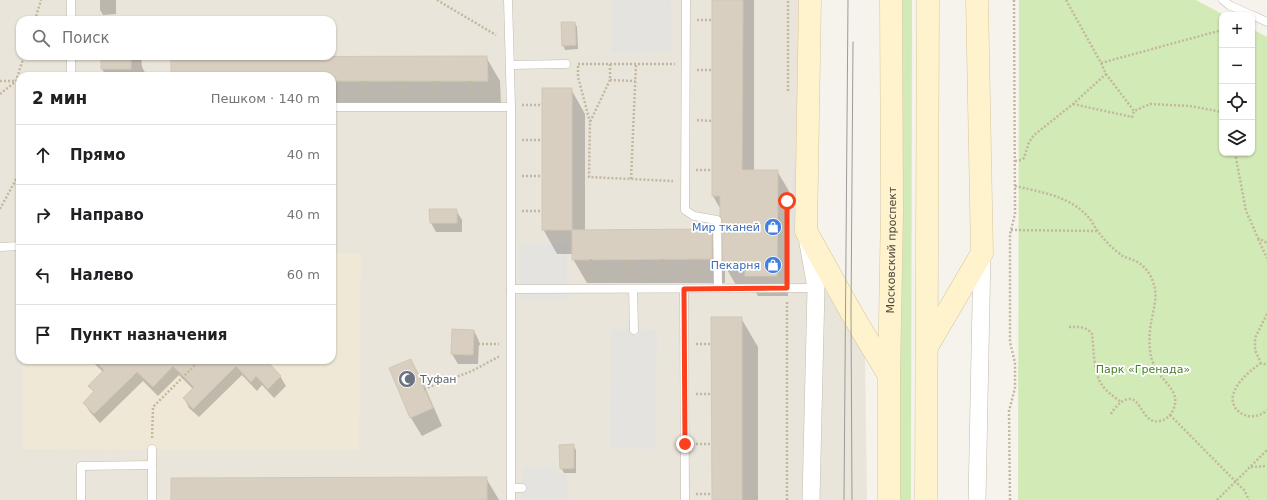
<!DOCTYPE html>
<html lang="ru">
<meta charset="utf-8">
<style>
body{margin:0;font-family:"DejaVu Sans",sans-serif;background:#f6f6f6;color:#202124}
.controls{position:absolute;right:12px;top:12px;display:grid;overflow:hidden;border-radius:8px;box-shadow:0 1px 3px #0004}
.controls button{width:36px;height:36px;display:grid;place-items:center;padding:0;border:0;border-bottom:1px solid #e0e0e0;background:#fff;color:#202124;font:20px sans-serif}
.stop{position:absolute;width:12px;height:12px;margin:-9px;border:3px solid #fc3f1d;border-radius:50%;background:#fff}
.stop.end{background:#fc3f1d;border-color:#fff;box-shadow:0 1px 4px #0008}
.list{margin:0;padding:0;list-style:none}
h2{display:flex;justify-content:space-between;align-items:center;height:52px;margin:0;padding:0 16px;font-size:17px}
h2 small{font-size:13px;font-weight:400;color:#757577}
.list li{display:grid;grid-template-columns:26px 1fr auto;gap:12px;align-items:center;box-sizing:border-box;height:60px;padding:0 16px;border-top:1px solid #e0e0e0}
.list b{display:block;font-size:15px;white-space:nowrap}
.list em{font-size:13px;font-style:normal;color:#757577}
.icon{flex:none;width:22px;height:22px;fill:none;stroke:currentColor;stroke-width:2;stroke-linecap:round;stroke-linejoin:round}
.map{position:relative;flex:none;width:1267px;height:500px;overflow:hidden}
.search{position:absolute;background:#fff;box-shadow:0 1px 3px #0004;left:16px;top:16px;width:320px;height:44px;display:flex;align-items:center;gap:10px;box-sizing:border-box;padding:0 14px;border-radius:12px;color:#757577;font-size:15px}
.panel{position:absolute;background:#fff;box-shadow:0 1px 3px #0004;left:16px;top:72px;width:320px;height:292px;border-radius:12px}
.map>svg:first-child{display:block}
.residential{fill:#eae5da;fill-rule:evenodd}
.education{fill:#efe8d6}
.green{fill:#d2eab5}
.parking{fill:#e5e3e0}
.shadow{fill:#0003}
.building{fill:#d8cfc1;stroke:#d3c7b4}
.lines{fill:none;stroke-linecap:round;stroke-linejoin:round}
.lane-casing{stroke:#c2bbae;stroke-width:9}
.street-casing{stroke:#c2bbae;stroke-width:18}
.secondary-casing{stroke:#d6c79b;stroke-width:23}
.path{stroke:#c4b79f;stroke-width:2.5;stroke-dasharray:2 2;stroke-linecap:butt}
.lane{stroke:#fff;stroke-width:8}
.street{stroke:#fff;stroke-width:17}
.secondary{stroke:#fff3cd;stroke-width:22}
.tram{stroke:#9a9a9a;stroke-width:1}
.route{stroke:#fc3f1d;stroke-width:5}
.labels{text-anchor:middle;dominant-baseline:central;stroke-width:3.5;stroke-linejoin:round;paint-order:stroke}
.shop-label{font-size:11px;fill:#366cbe;stroke:#fff;text-anchor:end}
.street-label{font-size:11px;fill:#4b4439;stroke:#fff}
.park-label{font-size:11px;fill:#4a7f2a;stroke:#fff}
.worship-label{font-size:11px;fill:#5b616d;stroke:#fff;text-anchor:start}
</style>
<div class="map">
<svg width="1267" height="500" viewBox="0 0 1267 500">
<rect width="100%" height="100%" fill="#f6f3ec"/>
<!-- residential -->
<path class="residential" d="M0 0H801L799 233 865 353 867 500H0ZM20 20H332V56H20ZM20 76H332V360H20Z"/>
<!-- education -->
<polygon class="education" points="332,253 361,253 359,450 23,449 23,360 332,360"/>
<!-- green -->
<g class="green">
<polygon points="902,0 912,0 911,500 897,500"/>
<polygon points="1019,0 1196,0 1224,15 1222,15 1222,153 1252,153 1252,29 1267,37 1267,500 1018,500"/>
</g>
<!-- parking -->
<g class="parking">
<polygon points="612,0 671,0 672,52 612,53"/>
<polygon points="792,170 800,170 799,233 792,234"/>
<polygon points="519,244 567,244 567,299 520,299"/>
<polygon points="611,329 657,330 656,449 610,448"/>
<polygon points="555,466 556,473 567,473 568,500 522,500 522,467"/>
</g>
<!-- shadow -->
<g class="shadow">
<polygon points="100,0 116,0 116,14 103,15 100,10"/>
<polygon points="713,0 754,0 754,171 777,171 789,191 788,296 758,296 751,285 736,285 725,266 725,283 587,283 573,259 573,254 557,254 543,229 571,89 585,114 585,231 711,230 724,253 724,220 721,210 713,196"/>
<polygon points="575,23 577,27 578,49 565,50 563,45"/>
<polygon points="102,56 141,56 142,67 147,76 106,76 102,69"/>
<polygon points="486,57 500,81 501,105 332,105 332,76 172,76"/>
<polygon points="456,210 462,220 462,232 436,232 431,223"/>
<polygon points="741,318 758,347 758,500 712,500"/>
<polygon points="474,331 479,341 478,364 458,364 452,354"/>
<polygon points="91,360 264,360 280,376 286,386 274,398 262,385 257,391 242,375 199,417 189,408 184,398 193,389 179,375 158,396 143,381 100,423 90,412 84,403 94,393 90,386 103,372"/>
<polygon points="411,360 421,378 442,426 422,436 411,418 390,369"/>
<polygon points="573,445 576,450 576,473 564,473 561,468"/>
<polygon points="486,478 499,500 172,500"/>
</g>
<!-- building -->
<g class="building">
<polygon points="712,0 743,0 742,170 778,170 777,276 745,276 745,265 723,265 722,220 720,216 720,196 712,196"/>
<polygon points="561,22 575,22 576,45 562,46"/>
<rect x="101" y="56" width="30" height="13"/>
<polygon points="487,56 488,81 332,81 332,76 171,76 171,57"/>
<rect x="542" y="88" width="30" height="142"/>
<polygon points="429,209 457,209 457,223 430,223"/>
<polygon points="712,229 712,259 572,260 572,230"/>
<polygon points="711,317 742,317 742,500 712,500"/>
<polygon points="452,329 474,330 473,355 451,354"/>
<polygon points="411,359 433,408 410,418 389,368"/>
<polygon points="94,360 266,360 281,376 268,389 256,376 251,382 236,366 193,409 183,398 194,387 173,366 153,387 137,372 94,414 83,403 94,391 88,386 104,370"/>
<polygon points="574,444 574,468 560,469 559,445"/>
<polygon points="487,477 487,500 171,500 171,478"/>
</g>
<g class="lines">
<defs>
<g id="lane">
<polyline points="71,0 71,20"/>
<polyline points="508,0 511,107 511,500"/>
<polyline points="686,0 685,210 694,216 717,220 718,288"/>
<polyline points="1223,0 1229,5 1251,15"/>
<polyline points="1252,15 1267,22"/>
<polyline points="71,56 71,76"/>
<polyline points="510,65 566,64"/>
<polyline points="332,107 511,107"/>
<polyline points="0,247 20,246"/>
<polyline points="511,289 816,288"/>
<polyline points="633,289 634,330"/>
<polyline points="684,289 685,500"/>
<polyline points="152,449 152,500"/>
<polyline points="511,488 522,488"/>
<polyline points="81,500 81,466 152,465"/>
</g>
<g id="street">
<polyline points="808,243 816,288 811,500"/>
<polyline points="977,500 982,254"/>
</g>
<g id="secondary">
<polyline points="810,0 806,231 851,312 889,376"/>
<polyline points="927,347 982,253 977,0"/>
<path id="s1" d="M889 500V376L892 209 891 0"/>
<polyline points="926,500 928,0"/>
</g>
</defs>
<!-- lane casing -->
<use href="#lane" class="lane-casing"/>
<!-- street casing -->
<use href="#street" class="street-casing"/>
<!-- secondary casing -->
<use href="#secondary" class="secondary-casing"/>
<!-- path -->
<g class="path">
<polyline points="437,0 496,35"/>
<polyline points="1066,0 1101,63 1106,74 1134,111 1150,104 1190,106 1222,112"/>
<polyline points="35,20 41,0"/>
<polyline points="697,20 712,20"/>
<polyline points="1101,63 1222,30"/>
<polyline points="578,64 675,64"/>
<polyline points="610,64 610,80 590,122 589,177 673,181"/>
<polyline points="578,66 578,77 590,122"/>
<polyline points="697,70 712,70"/>
<polyline points="610,80 635,81"/>
<polyline points="0,81 20,81"/>
<polyline points="435,81 435,96"/>
<polyline points="470,81 470,96"/>
<polyline points="788,91 788,0"/>
<polyline points="0,94 16,81 24,56"/>
<polyline points="365,95 365,81"/>
<polyline points="400,95 400,81"/>
<polyline points="1073,104 1132,117 1134,111"/>
<polyline points="522,105 542,105"/>
<polyline points="697,120 712,121"/>
<polyline points="522,140 542,140"/>
<polyline points="1236,153 1236,158 1246,211 1258,238 1267,243"/>
<polyline points="1015,161 1021,160 1024,158 1029,142 1034,135 1073,104 1106,74"/>
<polyline points="696,170 712,170"/>
<polyline points="522,176 542,176"/>
<polyline points="631,179 636,64"/>
<path d="M1015 186C1040 192 1071 196 1089 218 1092 221 1094 226 1097 230 1103 239 1111 247 1120 254 1124 258 1129 258 1133 260 1144 264 1151 274 1154 285 1158 297 1153 311 1151 323 1149 333 1149 347 1151 357 1152 360 1154 365 1155 368 1162 381 1182 392 1173 410 1171 415 1166 420 1160 421 1142 425 1142 397 1128 399 1125 400 1122 401 1120 403 1116 406 1113 411 1110 415"/>
<polyline points="778,201 787,201"/>
<polyline points="0,209 20,172"/>
<polyline points="522,211 542,211"/>
<polyline points="1011,230 1097,231"/>
<polyline points="1258,239 1267,258"/>
<polyline points="696,259 696,277"/>
<polyline points="590,277 591,259"/>
<polyline points="626,277 626,260"/>
<polyline points="662,277 662,259"/>
<polyline points="787,277 787,238"/>
<polyline points="1267,314 1255,338 1255,350 1261,363 1267,365"/>
<path d="M1069 327C1079 327 1086 326 1092 334 1094 349 1093 372 1102 385 1106 391 1114 397 1121 402"/>
<polyline points="474,344 499,344"/>
<polyline points="696,344 712,344"/>
<path d="M1261 363C1250 371 1237 381 1233 395 1230 410 1246 420 1259 415 1262 414 1265 412 1267 410"/>
<polyline points="424,389 472,371 500,356"/>
<polyline points="696,394 712,394"/>
<polyline points="1170,415 1244,490 1249,500"/>
<polyline points="152,438 153,407 200,360"/>
<polyline points="696,444 712,444"/>
<polyline points="1251,467 1267,466"/>
<polyline points="696,494 712,494"/>
<polyline points="787,500 787,300"/>
<polyline points="1010,500 1009,411 1015,388 1015,363 1010,342 1010,234 1015,214 1014,0"/>
<polyline points="1217,500 1267,450"/>
</g>
<!-- lane -->
<use href="#lane" class="lane"/>
<!-- street -->
<use href="#street" class="street"/>
<!-- secondary -->
<use href="#secondary" class="secondary"/>
<!-- tram -->
<g class="tram">
<polyline points="844,500 848,0"/>
<polyline points="852,500 851,312 853,42"/>
</g>
</g>
<g class="lines">
<!-- route -->
<polyline class="route" points="685,444 684,289 787,288 787,201"/>
</g>
<!-- icons -->
<defs>
<symbol id="shop-disc" viewBox="-11 -11 22 22"><circle r="9.5" fill="#3f7fe0" stroke="#fff"/><path d="M-5-2.5h2.3a2.7 3.5 0 0 1 5.4 0H5L5.5 6h-11ZM-1.5-2.5h3a1.5 2.3 0 0 0-3 0Z" fill="#fff"/></symbol>
<symbol id="mosque-disc" viewBox="-11 -11 22 22"><circle r="9.5" fill="#6b7280" stroke="#fff"/><path d="M3.5-4.9A6 6 0 1 0 3.5 4.9A5 5 0 1 1 3.5-4.9Z" fill="#fff"/></symbol>
</defs>
<g fill-rule="evenodd">
<use href="#shop-disc" x="763" y="217" width="20" height="20"/>
<use href="#shop-disc" x="763" y="255" width="20" height="20"/>
<use href="#mosque-disc" x="397" y="369" width="20" height="20"/>
</g>
<g class="labels">
<!-- shop labels -->
<g class="shop-label">
<text x="760" y="227">Мир тканей</text>
<text x="760" y="265">Пекарня</text>
</g>
<!-- street labels -->
<g class="street-label">
<text stroke="none"><textPath href="#s1" startOffset="250">Московский проспект</textPath></text>
</g>
<!-- park labels -->
<g class="park-label">
<text x="1143" y="369">Парк «Гренада»</text>
</g>
<!-- worship labels -->
<g class="worship-label">
<text x="420" y="379">Туфан</text>
</g>
</g>
</svg>
<div class="controls">
<button>+</button>
<button>−</button>
<button><svg class="icon" aria-label="locate" viewBox="0 0 24 24"><circle cx="12" cy="12" r="6"/><path d="M12 2v4M12 18v4M2 12h4M18 12h4"/></svg></button>
<button><svg class="icon" aria-label="layers" viewBox="0 0 24 24"><path d="M12 4l9 5-9 5-9-5zM3 14l9 5 9-5"/></svg></button>
</div>
<div class="stop" style="left:787px;top:201px"></div>
<div class="stop end" style="left:685px;top:444px"></div>
<div class="search"><svg class="icon" aria-label="search" viewBox="0 0 24 24"><circle cx="10" cy="10" r="6"/><path d="M15 15l6 6"/></svg>Поиск</div>
<section class="panel">
<h2>2 мин<small>Пешком · 140 m</small></h2>
<ul class="list">
<li><svg class="icon" aria-label="ahead" viewBox="0 0 24 24"><path d="M12 20V5M6 11l6-6 6 6"/></svg><div><b>Прямо</b></div><em>40 m</em></li>
<li><svg class="icon" aria-label="right" viewBox="0 0 24 24"><path d="M7 20v-9h11M14 6l5 5-5 5"/></svg><div><b>Направо</b></div><em>40 m</em></li>
<li><svg class="icon" aria-label="left" viewBox="0 0 24 24"><path d="M17 20v-9H6M10 6l-5 5 5 5"/></svg><div><b>Налево</b></div><em>60 m</em></li>
<li><svg class="icon" aria-label="arrive" viewBox="0 0 24 24"><path d="M6 21V4h12l-3 4 3 4H6"/></svg><div><b>Пункт назначения</b></div></li>
</ul>
</section>
</div>
